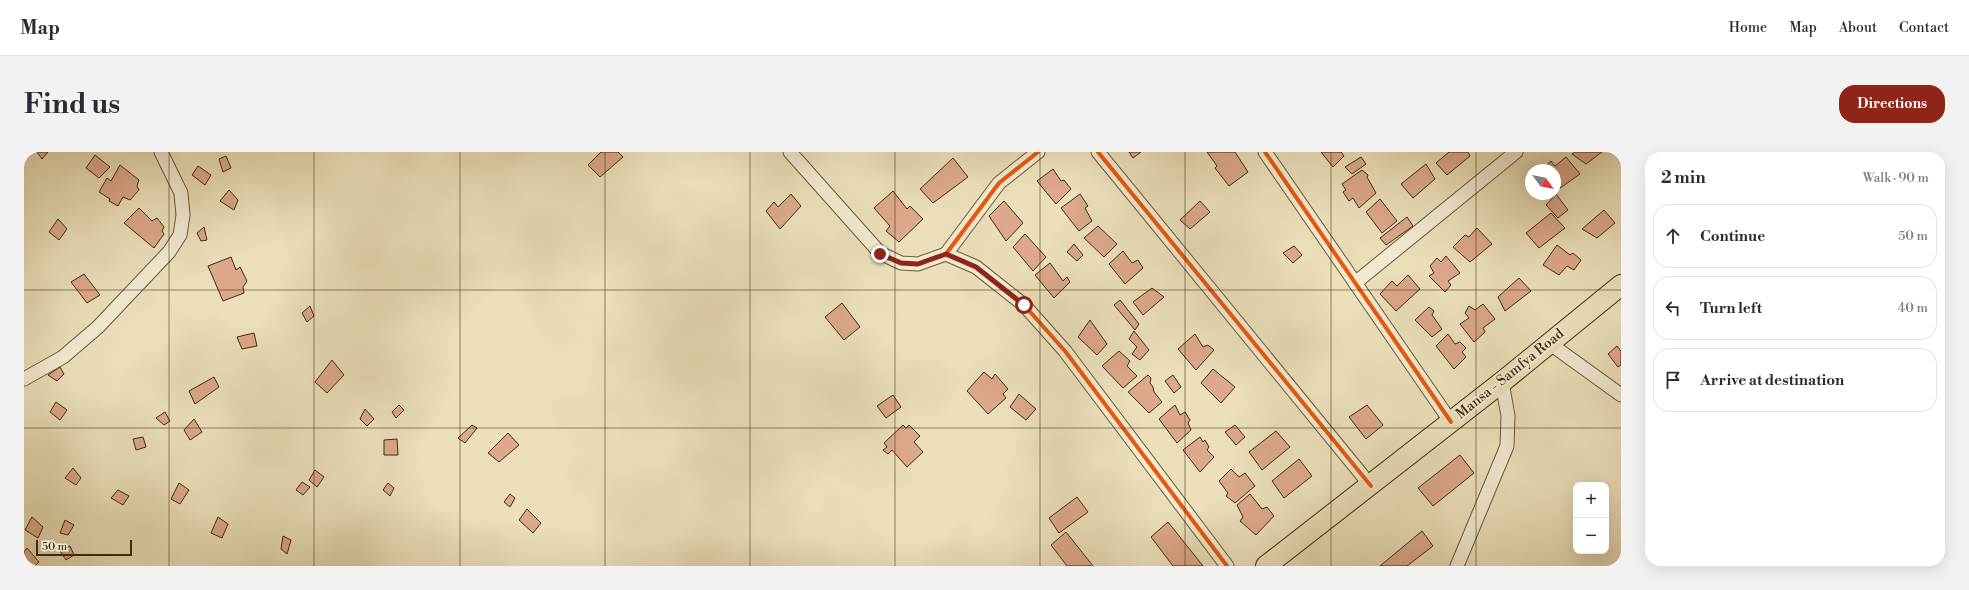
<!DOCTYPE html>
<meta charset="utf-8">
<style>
body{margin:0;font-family:"Libre Bodoni",serif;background:#f2f2f3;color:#2b2b33}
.controls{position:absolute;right:12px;bottom:12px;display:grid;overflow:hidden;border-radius:8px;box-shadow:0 4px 16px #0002}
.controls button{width:36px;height:36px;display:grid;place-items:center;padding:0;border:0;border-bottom:1px solid #e1e1e2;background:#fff;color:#2b2b33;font:20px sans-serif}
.compass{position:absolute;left:1501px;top:12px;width:36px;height:36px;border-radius:50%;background:#fff;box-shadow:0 4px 16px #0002;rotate:123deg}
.scale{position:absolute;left:12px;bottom:10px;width:96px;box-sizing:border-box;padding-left:4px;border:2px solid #422b0e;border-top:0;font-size:11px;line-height:14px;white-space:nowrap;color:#422b0e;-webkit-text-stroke:3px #f2ebd2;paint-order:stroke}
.stop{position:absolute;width:12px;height:12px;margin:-9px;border:3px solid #8f2418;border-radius:50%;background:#fff}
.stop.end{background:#8f2418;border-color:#fff;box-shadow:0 1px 4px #0008}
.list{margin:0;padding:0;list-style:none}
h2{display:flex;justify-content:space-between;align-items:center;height:52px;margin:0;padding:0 16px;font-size:17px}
h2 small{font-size:13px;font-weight:400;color:#7c7c81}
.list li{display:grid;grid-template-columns:26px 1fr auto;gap:12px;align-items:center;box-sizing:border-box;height:64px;margin:0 8px 8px;padding:0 8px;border:1px solid #e1e1e2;border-radius:16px}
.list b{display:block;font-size:15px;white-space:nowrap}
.list em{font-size:13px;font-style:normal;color:#7c7c81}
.icon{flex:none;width:22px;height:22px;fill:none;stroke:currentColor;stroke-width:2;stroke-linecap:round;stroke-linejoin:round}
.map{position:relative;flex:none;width:1597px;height:414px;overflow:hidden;border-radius:16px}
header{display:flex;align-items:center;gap:24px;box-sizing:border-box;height:56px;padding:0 20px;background:#fff;border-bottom:1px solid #e1e1e2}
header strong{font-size:19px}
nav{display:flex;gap:22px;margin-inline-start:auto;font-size:14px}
.intro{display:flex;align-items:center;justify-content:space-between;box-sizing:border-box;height:96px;padding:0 24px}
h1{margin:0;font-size:28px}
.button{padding:10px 18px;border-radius:16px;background:#8f2418;color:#fff;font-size:14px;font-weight:700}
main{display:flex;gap:24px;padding:0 24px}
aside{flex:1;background:#fff;border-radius:16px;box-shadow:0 4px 16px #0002}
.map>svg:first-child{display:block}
.building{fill:#dda88b;stroke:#422b0e}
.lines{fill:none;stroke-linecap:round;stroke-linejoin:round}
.minor-casing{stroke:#6c5839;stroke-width:15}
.primary-casing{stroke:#422b0e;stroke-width:22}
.minor{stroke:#f2ebd2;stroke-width:13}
.primary{stroke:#ebe0ba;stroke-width:20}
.cycleway-casing{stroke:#f2ebd2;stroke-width:6}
.cycleway{stroke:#e8590c;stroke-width:4}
.route{stroke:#8f2418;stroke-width:5}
.grid{fill:none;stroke:#422b0e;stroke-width:1;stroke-opacity:0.55}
.labels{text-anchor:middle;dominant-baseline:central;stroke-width:4;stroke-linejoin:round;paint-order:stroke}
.street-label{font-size:14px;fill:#422b0e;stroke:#f2ebd2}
</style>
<header>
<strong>Map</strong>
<nav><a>Home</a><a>Map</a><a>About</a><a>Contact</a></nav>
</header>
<div class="intro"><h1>Find us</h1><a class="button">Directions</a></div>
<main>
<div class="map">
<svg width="1597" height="414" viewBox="0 0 1597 414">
<rect width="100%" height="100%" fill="#ebe0ba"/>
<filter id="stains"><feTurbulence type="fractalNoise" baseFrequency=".005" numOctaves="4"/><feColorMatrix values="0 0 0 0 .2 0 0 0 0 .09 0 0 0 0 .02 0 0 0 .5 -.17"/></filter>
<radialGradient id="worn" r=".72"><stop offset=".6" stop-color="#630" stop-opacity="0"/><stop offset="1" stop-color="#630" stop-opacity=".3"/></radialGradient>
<!-- building -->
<g class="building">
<polygon points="13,0 24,0 18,7"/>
<polygon points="577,0 594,0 599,5 576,25 564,13"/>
<polygon points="1105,0 1117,0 1109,6"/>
<polygon points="1183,0 1211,0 1224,20 1205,34 1191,16 1193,14"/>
<polygon points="1297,0 1317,0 1320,4 1309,15"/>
<polygon points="1425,0 1444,0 1446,4 1423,23 1412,11"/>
<polygon points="1551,0 1578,0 1562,12 1548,2"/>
<polygon points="71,3 86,15 75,26 62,16"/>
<polygon points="202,4 207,16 199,20 195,7"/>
<polygon points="1337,5 1342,12 1328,22 1321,15"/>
<polygon points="1542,5 1556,22 1532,39 1531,18 1518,18 1527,9 1531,14"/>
<polygon points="929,6 944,25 909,51 896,37"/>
<polygon points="1402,12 1411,27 1389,46 1377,32"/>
<polygon points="96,13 115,28 113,34 115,38 106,48 99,45 94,54 85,49 86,47 75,40 83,26 87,29"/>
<polygon points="174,14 187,23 181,33 168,23"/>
<polygon points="1029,17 1037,29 1040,28 1047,37 1032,52 1013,29"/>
<polygon points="1338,18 1344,23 1343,25 1352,41 1335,56 1329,46 1325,49 1319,40 1322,38 1318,32"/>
<polygon points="205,38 214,48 210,58 196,49"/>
<polygon points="869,39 883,57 886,54 899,67 875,90 862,79 866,74 850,56"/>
<polygon points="767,42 777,54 756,77 742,59 750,50 754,55"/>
<polygon points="1056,42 1064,54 1061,56 1068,69 1055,79 1037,56"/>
<polygon points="1532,42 1544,58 1534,66 1522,53"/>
<polygon points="1356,47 1373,69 1358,81 1342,60"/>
<polygon points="980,49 999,71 982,89 965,64"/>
<polygon points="1176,49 1186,60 1166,77 1156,68"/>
<polygon points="115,56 128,69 133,66 140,75 138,79 140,82 130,96 100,71"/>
<polygon points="1580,58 1591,71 1573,86 1558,77"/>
<polygon points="1527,61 1541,76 1515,96 1502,81"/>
<polygon points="1383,65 1389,74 1362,93 1356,86"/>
<polygon points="34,67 43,77 35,88 25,80"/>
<polygon points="1074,74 1093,92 1080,105 1060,86"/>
<polygon points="180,75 183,88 177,89 173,81"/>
<polygon points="1453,76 1468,92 1446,110 1429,95 1441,83 1445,85"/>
<polygon points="1001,82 1022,105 1009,119 989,95"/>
<polygon points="1050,92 1059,103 1053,109 1043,100"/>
<polygon points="1533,93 1546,103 1549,101 1557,108 1550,118 1543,114 1535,123 1519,113"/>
<polygon points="1270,94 1278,103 1269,111 1259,101"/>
<polygon points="1099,99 1108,111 1114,108 1119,116 1101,132 1085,112"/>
<polygon points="1422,104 1436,121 1424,129 1427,133 1421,140 1405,124 1410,121 1406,114 1413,106 1417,110"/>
<polygon points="207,105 212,118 216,115 223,129 219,135 220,141 199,149 184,114"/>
<polygon points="1026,111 1039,129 1043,125 1046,130 1030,146 1011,123"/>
<polygon points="60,122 76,143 63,151 47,130"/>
<polygon points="1384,123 1396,137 1372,159 1356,142 1368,129 1373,134"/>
<polygon points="1495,126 1507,139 1481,159 1474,145"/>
<polygon points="1128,136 1140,145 1119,163 1109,150"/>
<polygon points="1096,148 1115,172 1111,178 1090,153"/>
<polygon points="818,151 836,175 820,188 801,165"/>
<polygon points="1459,152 1471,167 1459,176 1461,180 1450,190 1436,172 1445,166 1441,161 1445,154 1451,158"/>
<polygon points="286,154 290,164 283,170 278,161"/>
<polygon points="1405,155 1410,159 1408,163 1418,177 1408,185 1391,168"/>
<polygon points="1066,168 1083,192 1073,203 1054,185"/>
<polygon points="1110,179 1125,198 1116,208 1108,202 1113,195 1105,187"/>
<polygon points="230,181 233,194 218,197 213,185"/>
<polygon points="1171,182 1179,195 1184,193 1190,198 1172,218 1154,197"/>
<polygon points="1424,182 1431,192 1436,190 1442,196 1438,200 1442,205 1430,217 1412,194"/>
<polygon points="1593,194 1597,199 1597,213 1594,215 1584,202"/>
<polygon points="1095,199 1106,209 1103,214 1113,224 1099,236 1078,214"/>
<polygon points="308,208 320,223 303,241 291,230"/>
<polygon points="36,215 40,222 33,229 24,223"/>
<polygon points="1189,217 1211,235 1197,251 1177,231"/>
<polygon points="960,220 968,227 971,222 984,237 979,242 982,246 964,262 943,239"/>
<polygon points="1124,223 1127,226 1126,231 1129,235 1130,240 1138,250 1125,261 1104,240"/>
<polygon points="1149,223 1157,235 1150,241 1141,229"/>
<polygon points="190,225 195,235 171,252 165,239"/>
<polygon points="995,242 1012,257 1002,268 986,255"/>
<polygon points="869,243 877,255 862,266 853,254"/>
<polygon points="32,250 43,258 36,268 26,260"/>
<polygon points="375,253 380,258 372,266 368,260"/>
<polygon points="1151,253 1156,263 1161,260 1166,268 1164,271 1167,278 1153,291 1135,267"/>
<polygon points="1343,253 1359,273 1342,287 1325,265"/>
<polygon points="341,257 350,267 343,274 336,267"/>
<polygon points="141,260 146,269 140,273 132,266"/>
<polygon points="170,267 178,280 166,288 160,278"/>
<polygon points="448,273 453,276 441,291 434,286"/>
<polygon points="879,273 882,276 885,273 896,284 890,290 899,300 883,315 868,298 864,302 859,298 863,295 860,291"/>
<polygon points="1211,273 1221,285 1212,293 1201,280"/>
<polygon points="1252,279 1266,295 1238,318 1225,300"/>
<polygon points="484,281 495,293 475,310 464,301"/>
<polygon points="119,285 122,295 112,298 109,287"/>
<polygon points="1176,285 1179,290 1181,288 1185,295 1183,298 1190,305 1176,320 1159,298"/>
<polygon points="373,287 374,303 360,303 360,288"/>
<polygon points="1436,303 1450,321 1409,354 1394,336"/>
<polygon points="1275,307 1288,324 1260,346 1248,329"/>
<polygon points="49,316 57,326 52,333 41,326"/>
<polygon points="1207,317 1215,325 1221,321 1231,334 1211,351 1202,344 1204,341 1195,329"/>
<polygon points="291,318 300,325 293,335 285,328"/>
<polygon points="278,330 286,335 279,343 272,338"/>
<polygon points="155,331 165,338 156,352 147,347"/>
<polygon points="364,331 370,336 366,344 359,338"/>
<polygon points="94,338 105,344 99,353 87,346"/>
<polygon points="486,342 491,346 486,355 480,350"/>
<polygon points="1226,342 1238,357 1243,355 1250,364 1232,383 1216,369 1219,365 1213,353"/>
<polygon points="1053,345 1064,360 1035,381 1025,366"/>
<polygon points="503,357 517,371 509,381 495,368"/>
<polygon points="8,365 19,375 14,386 1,378"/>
<polygon points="194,365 204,372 198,386 187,381"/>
<polygon points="41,368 50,373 44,383 36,381"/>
<polygon points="1144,370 1179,414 1149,414 1127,385"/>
<polygon points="1398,379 1409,394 1383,414 1356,414"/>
<polygon points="1042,380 1069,414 1043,414 1027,393"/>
<polygon points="259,384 267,388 263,402 257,397"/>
<polygon points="46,394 50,403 42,408 36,399"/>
<polygon points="3,396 15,410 11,414 0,414 0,400"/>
</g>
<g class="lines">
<defs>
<g id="minor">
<polyline points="766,0 856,101 877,111 894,112 922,102"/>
<polyline points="1014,0 975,31 922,102 952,115 1000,153 1041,199 1203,414"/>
<polyline points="1074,0 1347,334"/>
<polyline points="1241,0 1427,270"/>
<polyline points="1331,131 1492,0"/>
<polyline points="1525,191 1597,243"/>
<polyline points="0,227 39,205 74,175 145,100 156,83 159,63 157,41 137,0"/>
<polyline points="1433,414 1483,294 1484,264 1478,230"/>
</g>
<polyline id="primary" points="1242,414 1478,230 1597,133"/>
</defs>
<!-- minor casing -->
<use href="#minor" class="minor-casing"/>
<!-- primary casing -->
<use href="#primary" class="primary-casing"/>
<!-- minor -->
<use href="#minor" class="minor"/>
<!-- primary -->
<use href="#primary" class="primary"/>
<defs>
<g id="cycleway">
<polyline points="1014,0 975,31 922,102 952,115 1000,153 1041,199 1203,414"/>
<polyline points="1074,0 1347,334"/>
<polyline points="1241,0 1427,270"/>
</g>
</defs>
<!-- cycleway casing -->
<use href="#cycleway" class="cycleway-casing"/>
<!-- cycleway -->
<use href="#cycleway" class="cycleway"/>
</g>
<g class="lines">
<!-- route -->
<polyline class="route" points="856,102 877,111 894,112 922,102 952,115 1000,153"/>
</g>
<!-- grid -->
<path class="grid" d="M145 0V414M290 0V414M436 0V414M581 0V414M726 0V414M871 0V414M1016 0V414M1161 0V414M1307 0V414M1452 0V414M0 138H1597M0 276H1597"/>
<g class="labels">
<!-- street labels -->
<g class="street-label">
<text transform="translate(1486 222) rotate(-39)">Mansa - Samfya Road</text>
</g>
</g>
<rect width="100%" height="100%" filter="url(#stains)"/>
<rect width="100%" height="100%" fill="url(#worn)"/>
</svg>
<div class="controls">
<button>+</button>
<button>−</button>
</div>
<svg class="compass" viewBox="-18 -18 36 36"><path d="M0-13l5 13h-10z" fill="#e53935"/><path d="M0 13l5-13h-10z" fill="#7c7c81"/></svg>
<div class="scale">50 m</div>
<div class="stop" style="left:1000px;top:153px"></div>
<div class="stop end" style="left:856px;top:102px"></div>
</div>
<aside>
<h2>2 min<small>Walk · 90 m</small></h2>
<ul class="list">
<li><svg class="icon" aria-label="ahead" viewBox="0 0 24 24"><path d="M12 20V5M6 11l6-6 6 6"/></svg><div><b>Continue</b></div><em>50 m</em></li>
<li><svg class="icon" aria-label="left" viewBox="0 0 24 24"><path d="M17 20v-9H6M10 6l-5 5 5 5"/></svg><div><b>Turn left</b></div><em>40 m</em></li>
<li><svg class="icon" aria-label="arrive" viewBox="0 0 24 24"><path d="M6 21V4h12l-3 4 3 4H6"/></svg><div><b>Arrive at destination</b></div></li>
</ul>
</aside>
</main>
